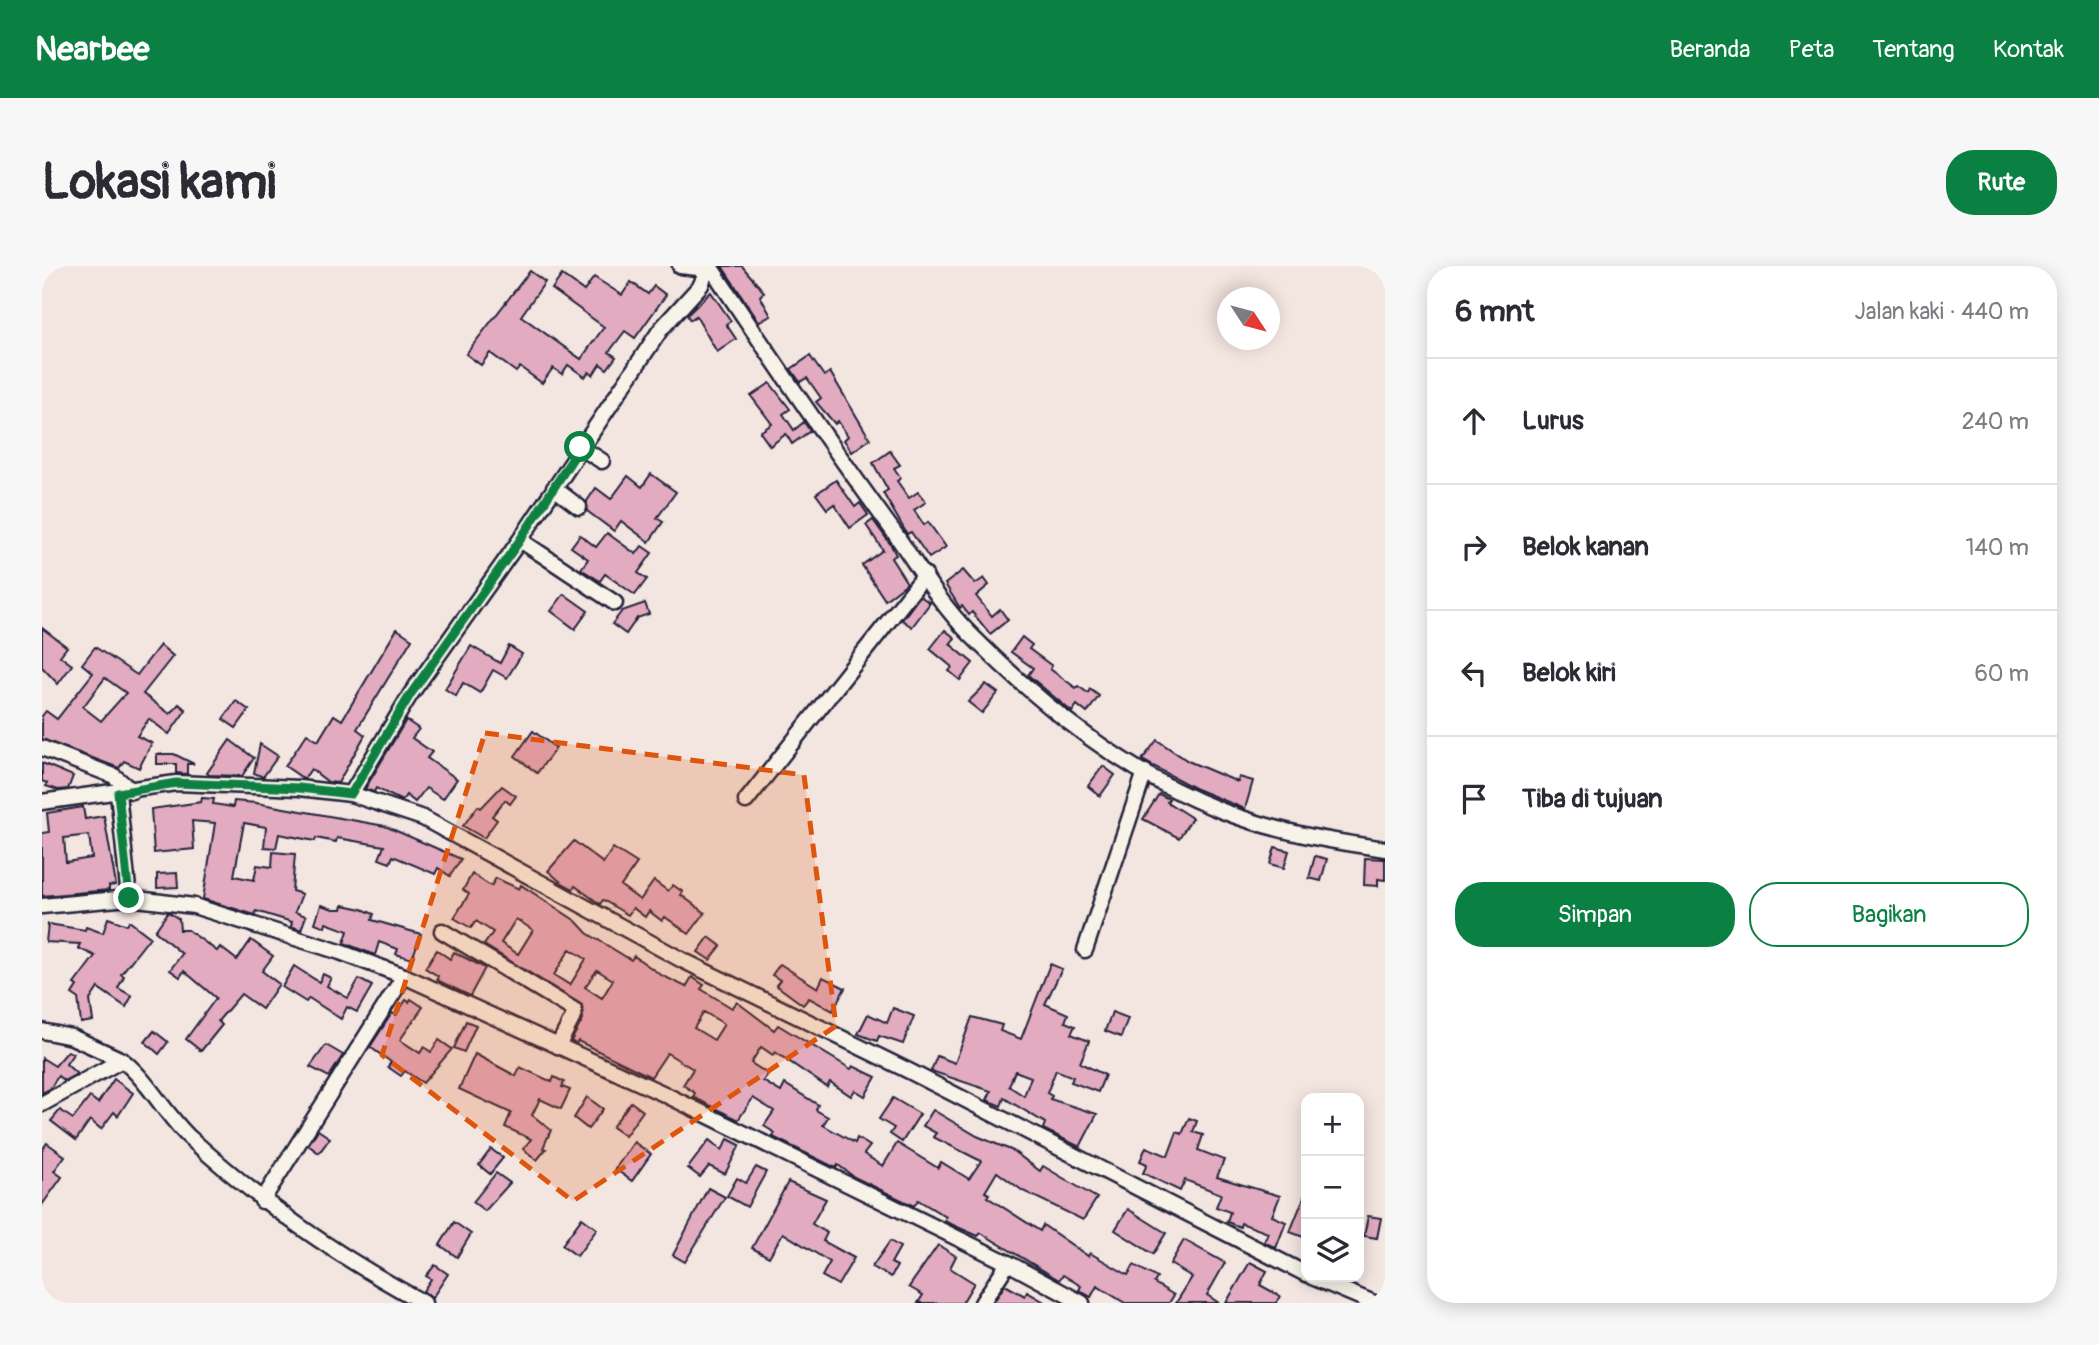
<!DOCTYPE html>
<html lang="id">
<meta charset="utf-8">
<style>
body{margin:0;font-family:Pangolin,sans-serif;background:#f7f7f7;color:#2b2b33}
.controls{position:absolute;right:21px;bottom:21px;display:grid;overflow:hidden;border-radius:14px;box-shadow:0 4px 18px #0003}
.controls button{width:63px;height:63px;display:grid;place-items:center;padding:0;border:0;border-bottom:2px solid #e1e1e2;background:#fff;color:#2b2b33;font:35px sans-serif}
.compass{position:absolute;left:1175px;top:21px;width:63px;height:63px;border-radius:50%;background:#fff;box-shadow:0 4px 18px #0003;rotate:126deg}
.stop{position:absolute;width:21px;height:21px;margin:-16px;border:5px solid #0b8043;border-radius:50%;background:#fff}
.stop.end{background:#0b8043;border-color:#fff;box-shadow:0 2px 7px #0008}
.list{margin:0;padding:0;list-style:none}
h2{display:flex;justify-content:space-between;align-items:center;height:91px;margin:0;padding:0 28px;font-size:30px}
h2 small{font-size:23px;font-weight:400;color:#7c7c81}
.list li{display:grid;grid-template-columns:46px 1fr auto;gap:21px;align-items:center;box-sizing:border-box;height:126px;padding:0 28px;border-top:2px solid #e1e1e2}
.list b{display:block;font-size:26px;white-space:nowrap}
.list em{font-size:23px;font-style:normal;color:#7c7c81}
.actions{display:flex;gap:14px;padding:21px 28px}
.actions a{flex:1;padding:16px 0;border:2px solid #0b8043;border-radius:28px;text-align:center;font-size:24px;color:#0b8043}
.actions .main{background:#0b8043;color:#fff}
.icon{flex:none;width:38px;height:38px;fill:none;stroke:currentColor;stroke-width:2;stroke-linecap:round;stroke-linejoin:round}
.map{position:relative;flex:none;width:1343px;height:1037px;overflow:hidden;border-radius:28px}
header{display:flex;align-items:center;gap:42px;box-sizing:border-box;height:98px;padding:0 35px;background:#0b8043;color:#fff}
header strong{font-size:33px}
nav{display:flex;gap:38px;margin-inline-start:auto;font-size:24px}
.intro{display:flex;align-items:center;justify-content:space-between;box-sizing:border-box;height:168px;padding:0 42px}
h1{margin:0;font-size:49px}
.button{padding:18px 32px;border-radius:28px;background:#0b8043;color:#fff;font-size:24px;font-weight:700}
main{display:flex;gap:42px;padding:0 42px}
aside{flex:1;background:#fff;border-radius:28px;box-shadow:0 4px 18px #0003}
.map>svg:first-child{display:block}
.building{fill:#e2abc0;stroke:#22223b;stroke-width:2;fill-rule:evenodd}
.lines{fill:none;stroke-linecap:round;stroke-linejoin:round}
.minor-casing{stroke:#22223b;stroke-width:19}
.minor{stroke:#f7f3e8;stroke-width:14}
.route{stroke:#0b8043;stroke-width:9}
.marked{fill:#de560e;fill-opacity:0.2;stroke:#de560e;stroke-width:5;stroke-dasharray:14 9;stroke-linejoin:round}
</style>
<header>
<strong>Nearbee</strong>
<nav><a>Beranda</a><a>Peta</a><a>Tentang</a><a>Kontak</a></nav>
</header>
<div class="intro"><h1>Lokasi kami</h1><a class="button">Rute</a></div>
<main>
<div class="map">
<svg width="1343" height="1037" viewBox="0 0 1343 1037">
<rect width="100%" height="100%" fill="#f3e5e0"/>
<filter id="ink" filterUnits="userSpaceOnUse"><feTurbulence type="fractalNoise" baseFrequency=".0143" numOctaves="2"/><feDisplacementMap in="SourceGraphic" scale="14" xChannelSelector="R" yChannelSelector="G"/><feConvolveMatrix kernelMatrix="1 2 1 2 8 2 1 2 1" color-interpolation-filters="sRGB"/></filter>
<g filter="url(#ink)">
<!-- building -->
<g class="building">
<polygon points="680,0 700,0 722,26 718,30 729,50 717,56"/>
<polygon points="488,5 503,16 479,50 539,93 562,61 510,23 520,9 542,25 552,11 580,29 589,16 606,28 612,20 624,29 593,72 583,65 567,86 574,91 565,103 558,98 551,109 547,106 543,111 526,99 520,108 511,102 500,117 478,101 474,106 448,87 439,99 424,88"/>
<polygon points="669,26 689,55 684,58 694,73 675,86 654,50 648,54 645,49"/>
<polygon points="768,90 782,110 788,106 828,173 810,186 802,174 806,170 796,155 793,158 774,136 779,132 765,112 758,116 749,103"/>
<polygon points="728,117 748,143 741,148 752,164 762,156 768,165 750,178 744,168 728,180 718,166 730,158 709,130"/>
<polygon points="848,185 858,199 852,202 859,212 855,215 867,232 876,226 884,236 872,244 882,259 886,256 904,281 887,292 869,266 865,268 841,227 846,224 831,197"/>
<polygon points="609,208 634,226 615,252 621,256 607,276 579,255 572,265 545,245 545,235 554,222 569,233 586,210 600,221"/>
<polygon points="794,214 813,241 818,237 826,249 808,262 792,238 785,243 774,228"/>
<polygon points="831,254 849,279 854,289 849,292 865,317 843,334 820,299 841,284 824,259"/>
<polygon points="565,267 594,288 600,280 610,287 596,307 605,313 593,329 563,308 558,315 539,303 546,293 529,281 538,269 554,281"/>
<polygon points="921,304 933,318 942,312 947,319 934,330 950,350 958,343 966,354 948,368 930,346 927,349 920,340 918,342 903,318"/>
<polygon points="522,328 546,345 533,363 509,345"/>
<polygon points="878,330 888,337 870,361 860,354"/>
<polygon points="603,337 607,348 595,352 584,368 570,358 580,345"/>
<polygon points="0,362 25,381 18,390 30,399 16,418 0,401"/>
<polygon points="355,363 370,373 315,463 323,469 296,517 286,516 269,503 262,513 243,500 265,468 276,475 292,449 300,454"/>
<polygon points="903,364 913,372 908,378 931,397 918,414 907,405 910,401 888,383"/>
<polygon points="980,371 990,379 987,383 1010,400 1008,403 1034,422 1036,420 1046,427 1048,423 1057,430 1045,447 1035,439 1030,446 986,409 991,402 969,386"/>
<path d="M118 379 131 390 101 428 128 448 137 438 144 444 127 468 107 453 95 470 110 477 97 502 82 495 77 502 0 473V450L4 445 15 453 51 407 40 398 53 381 95 409ZM63 412 84 427 59 455 41 441Z"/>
<polygon points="429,380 458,397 467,380 480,388 465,412 451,404 438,427 421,417 414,430 403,423"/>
<polygon points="944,418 956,427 940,447 926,436"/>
<polygon points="194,435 207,444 194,462 181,453"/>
<polygon points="364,454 377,463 370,472 390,486 385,492 415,513 401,533 384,522 373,536 364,529 360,535 334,522 332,526 323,523"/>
<polygon points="491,465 514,482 495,507 473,490"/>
<polygon points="188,474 212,492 200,510 167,509 165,507"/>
<polygon points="1115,474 1146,495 1196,516 1197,511 1211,515 1203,543 1152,522 1100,494"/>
<polygon points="218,478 236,490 221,511 212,507"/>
<polygon points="115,488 132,488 152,498 145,498 145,508 134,507 134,498 115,498"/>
<polygon points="0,497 31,510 26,523 16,524 4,520 5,517 0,515"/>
<polygon points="1061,500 1073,509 1058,530 1046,520"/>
<polygon points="460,520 474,530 468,538 463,534 450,550 455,554 442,572 421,560 436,540 439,542"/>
<polygon points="1117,528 1127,533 1125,536 1150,552 1137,572 1101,553"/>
<polygon points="160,532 172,533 171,538 191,541 192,535 214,537 343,560 419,593 408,610 396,602 393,608 351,590 348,597 337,593 342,580 295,572 294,576 274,572 273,575 237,568 234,582 222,581 224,561 202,557 192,610 212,614 215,599 230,601 231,586 253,588 250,625 260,628 253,646 264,650 259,664 249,660 250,656 214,645 213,649 161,633 173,557 150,555 152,583 112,587 109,543 159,536"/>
<path d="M41 541 43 553 62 550 74 619 67 620V624L0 630V567L7 566 5 547ZM47 569 50 592 24 596 22 572Z"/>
<polygon points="532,575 561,597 571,582 595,597 579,620 598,634 612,615 626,625 631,619 641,626 639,629 663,647 647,668 623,651 620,655 607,645 603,651 591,642 586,649 561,634 558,638 533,620 531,623 520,617 506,605"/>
<polygon points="1233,581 1247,585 1242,602 1228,598"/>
<polygon points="1273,590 1285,593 1279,615 1267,612"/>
<polygon points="1323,592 1343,593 1343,614 1336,613 1336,620 1322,619"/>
<polygon points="135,607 136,621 115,622 115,608"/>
<path d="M430 608 449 620 454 612 477 623 479 619 534 655 545 667 589 694 592 690 619 709 644 721 650 711 662 719 659 723 690 742 695 736 732 764 736 759 809 803 811 800 834 811 823 830 813 824 809 830 788 816 785 821 733 786 731 789 719 781 709 797 726 808 721 815 739 826 743 818 776 839 774 844 786 851 781 859 813 877 815 872 828 880 822 888 841 900 855 877 896 902 899 896 927 913 939 895 891 871 894 867 881 860 891 844 935 870 971 885 998 905 1001 900 1043 925 1055 932 1041 954 981 925 955 906 943 926 947 928 945 931 998 965 1001 959 1046 990 1048 987 1086 1009 1092 999 1115 1012 1112 1017 1132 1029 1127 1037H1083L1055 1020 1049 1031 1037 1024 1039 1020 1021 1009 1017 1014 939 967 936 970 902 955 904 951 876 934 872 940 812 911 796 899 794 902 731 871 733 867 722 860 732 845 711 832 696 854 651 831 653 827 641 819 651 803 625 787 609 811 536 775 534 778 529 775 541 753 540 739 442 679 451 666 434 655 429 662 412 652 427 628 421 624ZM474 653 491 664 476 688 459 677ZM528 683 544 693 528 719 512 709ZM555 704 571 714 560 732 543 721ZM662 746 682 758 672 774 652 762Z"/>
<polygon points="279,639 291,643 300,643 301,639 320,643 332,648 330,654 379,668 370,693 354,688 356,683 337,676 333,689 302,677 306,665 284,657 283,661 273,657"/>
<polygon points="126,646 137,653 138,664 146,664 175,685 178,681 195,694 209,674 231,690 220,705 237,718 220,743 199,728 176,755 180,759 159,785 144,773 174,732 142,705 138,711 128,704 140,688 113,665"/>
<polygon points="66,652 85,659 87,655 108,671 79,708 82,710 76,722 90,730 84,741 56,722 48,734 51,755 39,757 36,732 30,728 35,720 32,718 53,690 36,682 38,678 4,676 6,658 43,664 44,661 61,667"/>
<polygon points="667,671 679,680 668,694 656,686"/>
<polygon points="395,684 408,693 412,686 443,702 428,730 399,716 395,713 396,710 383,702"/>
<polygon points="738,698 776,722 781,711 803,722 791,745 767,732 761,739 734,719 738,714 730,709"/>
<path d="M1008 698 1020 703 1003 738 1026 748 1023 756 1033 760 1029 768 1047 775 1038 797 1063 809 1056 826 1029 816 1031 811 1014 804 1005 827 1010 830 1008 833 1055 848 1038 881 1001 863 1003 857 962 832 959 840 945 834 949 825 889 805 895 790 913 797 930 751 960 759 958 765 979 773ZM973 805 989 811 982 830 967 820Z"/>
<polygon points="252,700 277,716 281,708 289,712 285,720 306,732 317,713 330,720 315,746 305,741 299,753 267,732 264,736 240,721"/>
<polygon points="369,733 381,741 358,774 378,787 382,781 389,786 397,774 410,783 381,817 363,805 359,810 346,801 349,796 328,781 350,747 354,749 364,734 367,736"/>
<polygon points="851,742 872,750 861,778 837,770 835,775 816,768 826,748 845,757"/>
<polygon points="1070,746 1086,752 1079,771 1063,765"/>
<polygon points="424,755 434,759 422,786 412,782"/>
<polygon points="112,765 126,776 117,788 103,776"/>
<polygon points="284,779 301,789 287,811 268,801"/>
<polygon points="26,785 31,788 24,798 35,808 22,815 16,810 8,823 0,827 0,792 13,800"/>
<polygon points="433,788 474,810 478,801 510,816 512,811 522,816 520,821 528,824 519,843 498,833 490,849 509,864 501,882 504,883 495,894 481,883 489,873 463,861 469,847 417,823"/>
<polygon points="72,813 91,827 76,850 72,846 59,863 48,854 34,874 9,855 18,844 31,853 48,831 56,837"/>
<polygon points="545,831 561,843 546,863 532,852"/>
<polygon points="851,832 878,848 860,876 848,868 852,862 837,853"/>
<polygon points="589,836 601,845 583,870 570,861"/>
<polygon points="1147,852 1155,855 1151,866 1161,869 1156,884 1182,894 1175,911 1238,930 1230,950 1244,956 1234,982 1222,976 1226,967 1199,957 1198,961 1185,956 1188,946 1174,941 1179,928 1143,914 1138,925 1101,907 1105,898 1098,895 1104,881 1126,890 1135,866 1140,868"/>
<polygon points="276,864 288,872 277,887 266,879"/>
<polygon points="686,873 698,879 683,908 667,900 658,911 646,902 667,874 680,884"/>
<polygon points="592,876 609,888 590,915 573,903"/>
<polygon points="5,877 23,890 12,905 20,911 0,939 0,884"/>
<polygon points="449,883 461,892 448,908 437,899"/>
<polygon points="714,901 724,906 705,941 685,930 695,912 704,917"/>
<polygon points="454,907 468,917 443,945 431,936"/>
<polygon points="746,916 784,933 770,958 785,967 781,975 812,992 796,1019 780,1010 788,996 741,967 727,991 710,982"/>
<polygon points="666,922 683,931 643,996 631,989"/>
<polygon points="1264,926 1264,972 1248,966"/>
<polygon points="1086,943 1124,967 1111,988 1073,964"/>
<polygon points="1326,950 1339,952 1335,972 1322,970"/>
<polygon points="540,952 555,963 535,990 520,979"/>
<polygon points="412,956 429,968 415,991 398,979"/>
<polygon points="1142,974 1183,997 1165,1029 1177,1037 1134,1037 1150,1011 1128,998"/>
<polygon points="848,975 858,981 849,997 855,1000 849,1011 830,1001"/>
<polygon points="896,979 914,990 908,1002 932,1017 920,1037 876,1037 881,1029 867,1021"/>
<polygon points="1208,996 1225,1005 1218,1019 1238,1030 1234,1037 1184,1037"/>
<polygon points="393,999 406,1008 390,1032 381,1025 389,1013 384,1010"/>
<polygon points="963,1019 983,1030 985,1026 1004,1037 951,1037"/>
</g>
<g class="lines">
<defs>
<g id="minor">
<polyline points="638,0 665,3"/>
<path d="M668 0C727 89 786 176 849 262 874 297 897 337 928 368 1001 441 1085 509 1183 546 1235 566 1288 575 1343 583"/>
<polyline points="538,181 560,195"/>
<polyline points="512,222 537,241"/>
<polyline points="478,274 573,337"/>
<polyline points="0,482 72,510 90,525"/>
<polyline points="76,527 87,632 152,640 298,686 362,710 620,827 966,997 1040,1037"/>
<polyline points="309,528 368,429 478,274 619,63 659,19 666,0"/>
<polyline points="704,535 883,309"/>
<polyline points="0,536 134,517 257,522 309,528 381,552 640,694 867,805 1264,1008"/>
<polyline points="0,640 87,632"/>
<polyline points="400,665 532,744 532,749 516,780"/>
<polyline points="1043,684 1103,506"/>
<polyline points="0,765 30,771 80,794"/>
<path d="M0 838 80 794C105 813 123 848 147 871 223 940 292 988 382 1037"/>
<polyline points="220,935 362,710"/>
<polyline points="1270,1011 1332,1037"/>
<polyline points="940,1037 966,997"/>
</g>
</defs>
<!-- minor casing -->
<use href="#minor" class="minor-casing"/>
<!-- minor -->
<use href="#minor" class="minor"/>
</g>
</g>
<g class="lines" filter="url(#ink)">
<!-- route -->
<polyline class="route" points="87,632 76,527 134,517 257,522 309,528 368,429 478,274 538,181"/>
</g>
<!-- marked area -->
<path class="marked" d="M443 467 762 509 794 760 531 935 340 789Z"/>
</svg>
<div class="controls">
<button>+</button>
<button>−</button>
<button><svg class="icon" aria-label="layers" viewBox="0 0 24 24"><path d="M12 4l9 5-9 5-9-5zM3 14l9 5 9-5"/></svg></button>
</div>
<svg class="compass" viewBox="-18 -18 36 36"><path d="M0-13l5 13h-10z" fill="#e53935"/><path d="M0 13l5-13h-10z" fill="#7c7c81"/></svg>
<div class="stop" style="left:538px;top:181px"></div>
<div class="stop end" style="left:87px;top:632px"></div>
</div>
<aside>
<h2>6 mnt<small>Jalan kaki · 440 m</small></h2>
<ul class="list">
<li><svg class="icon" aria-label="ahead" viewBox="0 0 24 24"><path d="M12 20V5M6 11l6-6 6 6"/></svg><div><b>Lurus</b></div><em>240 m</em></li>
<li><svg class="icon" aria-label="right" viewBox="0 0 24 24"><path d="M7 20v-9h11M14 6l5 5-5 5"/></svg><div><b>Belok kanan</b></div><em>140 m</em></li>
<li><svg class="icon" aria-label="left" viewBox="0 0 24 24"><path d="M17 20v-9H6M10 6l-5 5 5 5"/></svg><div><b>Belok kiri</b></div><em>60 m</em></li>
<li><svg class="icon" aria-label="arrive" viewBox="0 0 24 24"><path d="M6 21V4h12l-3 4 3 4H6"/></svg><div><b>Tiba di tujuan</b></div></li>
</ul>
<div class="actions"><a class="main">Simpan</a><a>Bagikan</a></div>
</aside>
</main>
